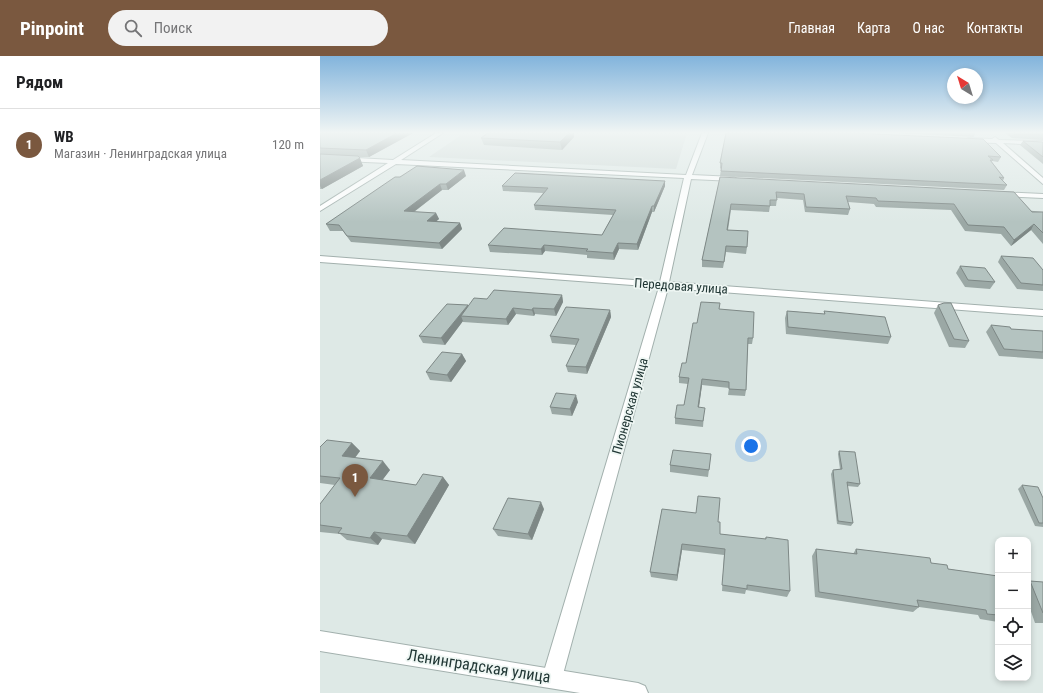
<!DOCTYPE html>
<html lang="ru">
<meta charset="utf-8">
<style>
body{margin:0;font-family:"Roboto Condensed",sans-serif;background:#f2f2f2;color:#202124}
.controls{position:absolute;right:12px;bottom:12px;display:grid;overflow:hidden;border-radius:8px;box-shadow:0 2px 6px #0003}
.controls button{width:36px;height:36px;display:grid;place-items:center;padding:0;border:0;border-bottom:1px solid #e0e0e0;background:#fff;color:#202124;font:20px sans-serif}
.compass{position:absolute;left:627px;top:12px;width:36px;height:36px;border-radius:50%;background:#fff;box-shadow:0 2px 6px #0003;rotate:322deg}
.you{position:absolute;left:431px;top:390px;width:14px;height:14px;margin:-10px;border:3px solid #fff;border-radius:50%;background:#1a73e8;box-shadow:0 0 0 6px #1a73e833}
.badge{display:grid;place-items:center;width:26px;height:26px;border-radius:50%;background:#7a583f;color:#fff;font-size:13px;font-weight:700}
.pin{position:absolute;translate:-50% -33px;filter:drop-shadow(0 1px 2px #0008)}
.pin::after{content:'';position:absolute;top:21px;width:14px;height:12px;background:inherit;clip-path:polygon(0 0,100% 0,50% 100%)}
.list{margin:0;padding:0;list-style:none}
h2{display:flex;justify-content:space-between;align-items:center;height:52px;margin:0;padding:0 16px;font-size:17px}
h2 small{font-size:13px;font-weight:400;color:#757577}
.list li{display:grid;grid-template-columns:26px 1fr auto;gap:12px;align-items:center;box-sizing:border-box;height:72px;padding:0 16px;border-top:1px solid #e0e0e0}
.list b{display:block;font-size:15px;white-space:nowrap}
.list p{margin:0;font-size:13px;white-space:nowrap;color:#757577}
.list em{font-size:13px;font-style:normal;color:#757577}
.icon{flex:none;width:22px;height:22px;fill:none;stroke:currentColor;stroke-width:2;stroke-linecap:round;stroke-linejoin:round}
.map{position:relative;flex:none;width:723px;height:637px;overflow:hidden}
header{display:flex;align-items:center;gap:24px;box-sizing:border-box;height:56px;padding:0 20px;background:#7a583f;color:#fff}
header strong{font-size:19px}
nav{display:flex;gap:22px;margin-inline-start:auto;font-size:14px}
.search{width:280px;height:36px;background:#f2f2f2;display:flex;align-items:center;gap:10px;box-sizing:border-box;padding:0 14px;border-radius:22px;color:#757577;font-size:15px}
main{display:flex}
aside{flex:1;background:#fff}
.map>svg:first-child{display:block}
.built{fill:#cdd8d5}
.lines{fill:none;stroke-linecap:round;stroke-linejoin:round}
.minor-casing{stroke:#a2b0ad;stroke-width:2}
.tertiary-casing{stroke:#a2b0ad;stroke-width:2}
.minor{fill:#fff;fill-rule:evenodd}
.tertiary{fill:#fff;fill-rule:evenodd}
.wall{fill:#9ba8a5}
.shaded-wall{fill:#7e8886}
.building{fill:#b4c3c0;stroke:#7e8886}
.labels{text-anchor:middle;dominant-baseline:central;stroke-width:3.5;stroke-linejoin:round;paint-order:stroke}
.street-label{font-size:13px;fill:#213735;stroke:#eef6f3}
.near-street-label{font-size:16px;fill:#213735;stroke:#eef6f3}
</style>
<header>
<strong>Pinpoint</strong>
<div class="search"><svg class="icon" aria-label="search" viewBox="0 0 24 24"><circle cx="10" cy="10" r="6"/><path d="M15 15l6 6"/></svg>Поиск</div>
<nav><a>Главная</a><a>Карта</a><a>О нас</a><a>Контакты</a></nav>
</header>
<main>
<aside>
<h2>Рядом<small></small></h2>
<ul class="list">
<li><span class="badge">1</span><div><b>WB</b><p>Магазин · Ленинградская улица</p></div><em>120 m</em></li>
</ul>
</aside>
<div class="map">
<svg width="723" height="637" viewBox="0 0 723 637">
<rect width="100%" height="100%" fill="#dee9e6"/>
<!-- built -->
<polygon class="built" points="144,77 367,77 356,113 109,101"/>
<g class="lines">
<defs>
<g id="minor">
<polygon points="116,77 123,77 81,104 366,119 382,77 388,77 372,119 414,121 417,123 414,125 371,123 349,226 723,254 723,260 348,232 242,622 239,629 232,632 225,629 222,622 339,231 0,206 0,200 340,226 364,122 76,108 0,155 0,150 68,107 0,104 0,100 73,104"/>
<polygon points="675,81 679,84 723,85 723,89 683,87 723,122 723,128 676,87 648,86 645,84 648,82 672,83"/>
<polygon points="677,136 723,138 723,142 680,140 677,140"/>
</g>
<polygon id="tertiary" points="0,575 318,627 325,630 328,637 260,637 0,595"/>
</defs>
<!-- minor casing -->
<use href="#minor" class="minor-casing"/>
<!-- tertiary casing -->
<use href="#tertiary" class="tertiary-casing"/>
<!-- minor -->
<use href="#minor" class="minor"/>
<!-- tertiary -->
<use href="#tertiary" class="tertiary"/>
</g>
<!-- wall -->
<g class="wall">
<polygon points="0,77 93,77 49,101 39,101 43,110 2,133 0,133"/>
<polygon points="406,77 681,101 678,106 672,105 672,106 684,122 683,125 687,129 684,134 400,120 401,113 400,112 400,107"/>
<polygon points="575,77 655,77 654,81"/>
<polygon points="685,77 723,77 723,84 692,82"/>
<polygon points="254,81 242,94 164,89 161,82"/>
<polygon points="703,85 723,86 723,108 700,89"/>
<polygon points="146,120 128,134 122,134 94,156 116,157 119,163 116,165 140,167 142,173 122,193 31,186 23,175 10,175 6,168 80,121"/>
<polygon points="400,121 723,156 723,188 711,174 691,190 681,178 645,175 631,154 556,151 554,148 528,146 530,153 528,159 485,156 483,144 457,142 456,150 450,150 449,156 411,154 408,174 427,191 426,198 406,196 403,212 382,211 382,204"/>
<polygon points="182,130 345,130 334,156 332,156 318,194 299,193 294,204 267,202 267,199 225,195 222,199 170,196 168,189 282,179 293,159 215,154 214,149 223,137 183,135"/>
<polygon points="681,200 723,214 723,235 697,233 678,206"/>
<polygon points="640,210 675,226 670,233 645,231 636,217"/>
<polygon points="242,239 243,246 236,260 215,258 214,260 196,258 188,269 143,266 143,265 125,289 103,287 99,280 148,250 167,243"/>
<polygon points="618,249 649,285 645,292 629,291 614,257"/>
<polygon points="399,253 433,282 432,288 428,288 426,334 425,340 408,339 409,332 382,329 379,351 384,358 383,371 355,368 355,362 364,349 368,328 359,327 359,321 366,307 377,267"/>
<polygon points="290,254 291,261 267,318 248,316 246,310 256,289 232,287 230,280"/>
<polygon points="467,255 504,258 504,255 571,281 568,288 466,278 465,262"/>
<polygon points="671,269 691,273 723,275 723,303 679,300 666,276"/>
<polygon points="142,298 146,305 131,326 110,324 106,316"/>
<polygon points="258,346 252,360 232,358 230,351"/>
<polygon points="32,387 40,395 35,402 70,414 62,424 96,429 123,421 129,429 95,488 62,483 58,489 27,484 20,478 0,476 0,448 15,429 0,427 0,391"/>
<polygon points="519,395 540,428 538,431 527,430 533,467 531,470 517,468 511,418 513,414 520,413 518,398"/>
<polygon points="391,398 388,421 350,416 350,409"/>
<polygon points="702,429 723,442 723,471 715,470 698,433"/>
<polygon points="224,453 212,484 178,480 173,473"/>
<polygon points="342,453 398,466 400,478 445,483 446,481 470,535 467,541 426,534 425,538 402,535 404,499 362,494 357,525 331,521 330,516"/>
<polygon points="496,493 533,498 536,493 611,507 628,513 678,520 678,566 660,563 658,559 599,551 593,556 495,541 492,500"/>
<polygon points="710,525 723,526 723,567 715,567 708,547 708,526"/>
</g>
<!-- shaded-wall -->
<g class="shaded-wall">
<polygon points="77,77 93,77 49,101 46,94"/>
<polygon points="249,77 254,77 254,81 242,94 240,86"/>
<polygon points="40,102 43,110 2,133 0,130 0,124"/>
<polygon points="144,114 146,120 128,134 126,128"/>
<polygon points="345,125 345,130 334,156 334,150"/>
<polygon points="120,128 122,134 87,161 84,155"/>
<polygon points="332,150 332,156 318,194 317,188"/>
<polygon points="116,157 119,163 110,171 107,165"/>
<polygon points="140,167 142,173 122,193 119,187"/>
<polygon points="714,168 711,174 691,190 694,184"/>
<polygon points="298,187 299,193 294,204 293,197"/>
<polygon points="224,189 225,195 222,199 221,193"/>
<polygon points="242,239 243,246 236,260 234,253"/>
<polygon points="148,249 150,256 141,260 143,265 125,289 121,282"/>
<polygon points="193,252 196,258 188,269 186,263"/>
<polygon points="213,252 215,258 214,260 212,254"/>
<polygon points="290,254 291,261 267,318 266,311"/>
<polygon points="142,298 146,305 131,326 127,319"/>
<polygon points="382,323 382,329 378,357 378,351"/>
<polygon points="256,339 258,346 252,360 250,353"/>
<polygon points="32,387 40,395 30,408 22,400"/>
<polygon points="63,405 70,414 58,430 50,422"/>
<polygon points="123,421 129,429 95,488 87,480"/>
<polygon points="221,446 224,453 212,484 208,478"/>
<polygon points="54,476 62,483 58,489 50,482"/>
<polygon points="362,488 362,494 357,525 357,519"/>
</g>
<!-- building -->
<g class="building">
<polygon points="0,77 77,77 46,94 0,92"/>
<polygon points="168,77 249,77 240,86 161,82"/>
<polygon points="406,77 532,77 663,83 681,101 668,100 673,104 670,104 684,122 679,121 687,129 401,115 402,107 400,107"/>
<polygon points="693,77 723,77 723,79 694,78"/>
<polygon points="703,85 723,86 723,101"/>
<polygon points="0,98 38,100 40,102 0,124"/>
<polygon points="97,110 144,114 126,128 120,128 84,155 116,157 107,165 140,167 119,187 27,180 19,169 6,168 75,121 80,121"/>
<polygon points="195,117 345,125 334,150 332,150 317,188 298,187 293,197 266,195 268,193 224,189 221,193 168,189 184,172 282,179 296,154 214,149 228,132 182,130"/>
<polygon points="400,121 694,136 712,156 723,156 723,177 714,168 694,184 684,171 648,169 634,148 558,145 556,142 526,140 530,153 486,151 484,138 456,136 457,144 450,144 450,150 411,148 407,174 428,175 427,191 406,190 404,206 382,204"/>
<polygon points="681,200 713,202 723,214 723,229 701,227"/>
<polygon points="640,210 665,212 675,226 648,224"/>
<polygon points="174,234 242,239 234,253 213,252 212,254 193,252 186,263 141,260 154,242 167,243"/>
<polygon points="381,246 400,247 399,253 434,256 433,282 428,282 426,334 409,333 409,326 382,323 378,351 385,352 383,365 355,362 357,349 364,349 369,322 359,321 362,307 366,307 373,267 377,267"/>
<polygon points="624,247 631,247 649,285 634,283 618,249"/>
<polygon points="127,248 148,249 121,282 99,280"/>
<polygon points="246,251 290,254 266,311 246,310 259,283 230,280"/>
<polygon points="467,255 505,258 504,255 565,261 571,281 468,271"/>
<polygon points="671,269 690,271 691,273 723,275 723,296 684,293"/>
<polygon points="122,296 142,298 127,319 106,316"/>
<polygon points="236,337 256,339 250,353 230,351"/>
<polygon points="7,384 32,387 22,400 63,405 50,422 96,429 103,418 123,421 87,480 54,476 50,482 18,477 22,472 0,469 0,448 20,422 0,420 0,391"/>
<polygon points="353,394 391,398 389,414 350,409"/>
<polygon points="519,395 535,396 540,428 527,426 533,467 518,465 513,414 522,413"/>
<polygon points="702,429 718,431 723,442 723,467 719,467"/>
<polygon points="378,440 400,442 398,466 400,466 400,478 446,483 446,481 468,484 470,535 427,529 427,533 402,529 405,493 362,488 357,519 330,516 342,453 376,457"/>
<polygon points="188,442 221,446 208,478 173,473"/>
<polygon points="496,493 537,498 536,493 610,502 611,507 627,509 628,513 678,520 678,559 667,558 666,554 597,544 599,551 499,536"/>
<polygon points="710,525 723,526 723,557"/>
</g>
<!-- sky -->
<linearGradient id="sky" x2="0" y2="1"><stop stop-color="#82b4dc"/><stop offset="0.46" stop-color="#f0f5f4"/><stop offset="1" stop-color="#f0f5f4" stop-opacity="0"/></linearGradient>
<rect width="723" height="166" fill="url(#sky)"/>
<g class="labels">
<!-- street labels -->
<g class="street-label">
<text transform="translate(361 230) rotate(4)">Передовая улица</text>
<text transform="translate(310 350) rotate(-74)">Пионерская улица</text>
</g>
<!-- near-street labels -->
<g class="near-street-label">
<text transform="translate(159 610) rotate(9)">Ленинградская улица</text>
</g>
</g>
</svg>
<div class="controls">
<button>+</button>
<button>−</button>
<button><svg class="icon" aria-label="locate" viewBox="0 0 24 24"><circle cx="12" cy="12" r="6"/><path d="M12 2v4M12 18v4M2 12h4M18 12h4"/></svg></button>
<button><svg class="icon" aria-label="layers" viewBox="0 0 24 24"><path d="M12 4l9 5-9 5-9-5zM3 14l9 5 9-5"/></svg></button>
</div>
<svg class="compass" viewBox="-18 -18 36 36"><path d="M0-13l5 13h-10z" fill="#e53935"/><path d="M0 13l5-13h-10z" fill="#757577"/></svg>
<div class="you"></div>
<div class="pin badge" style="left:35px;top:441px">1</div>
</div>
</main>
